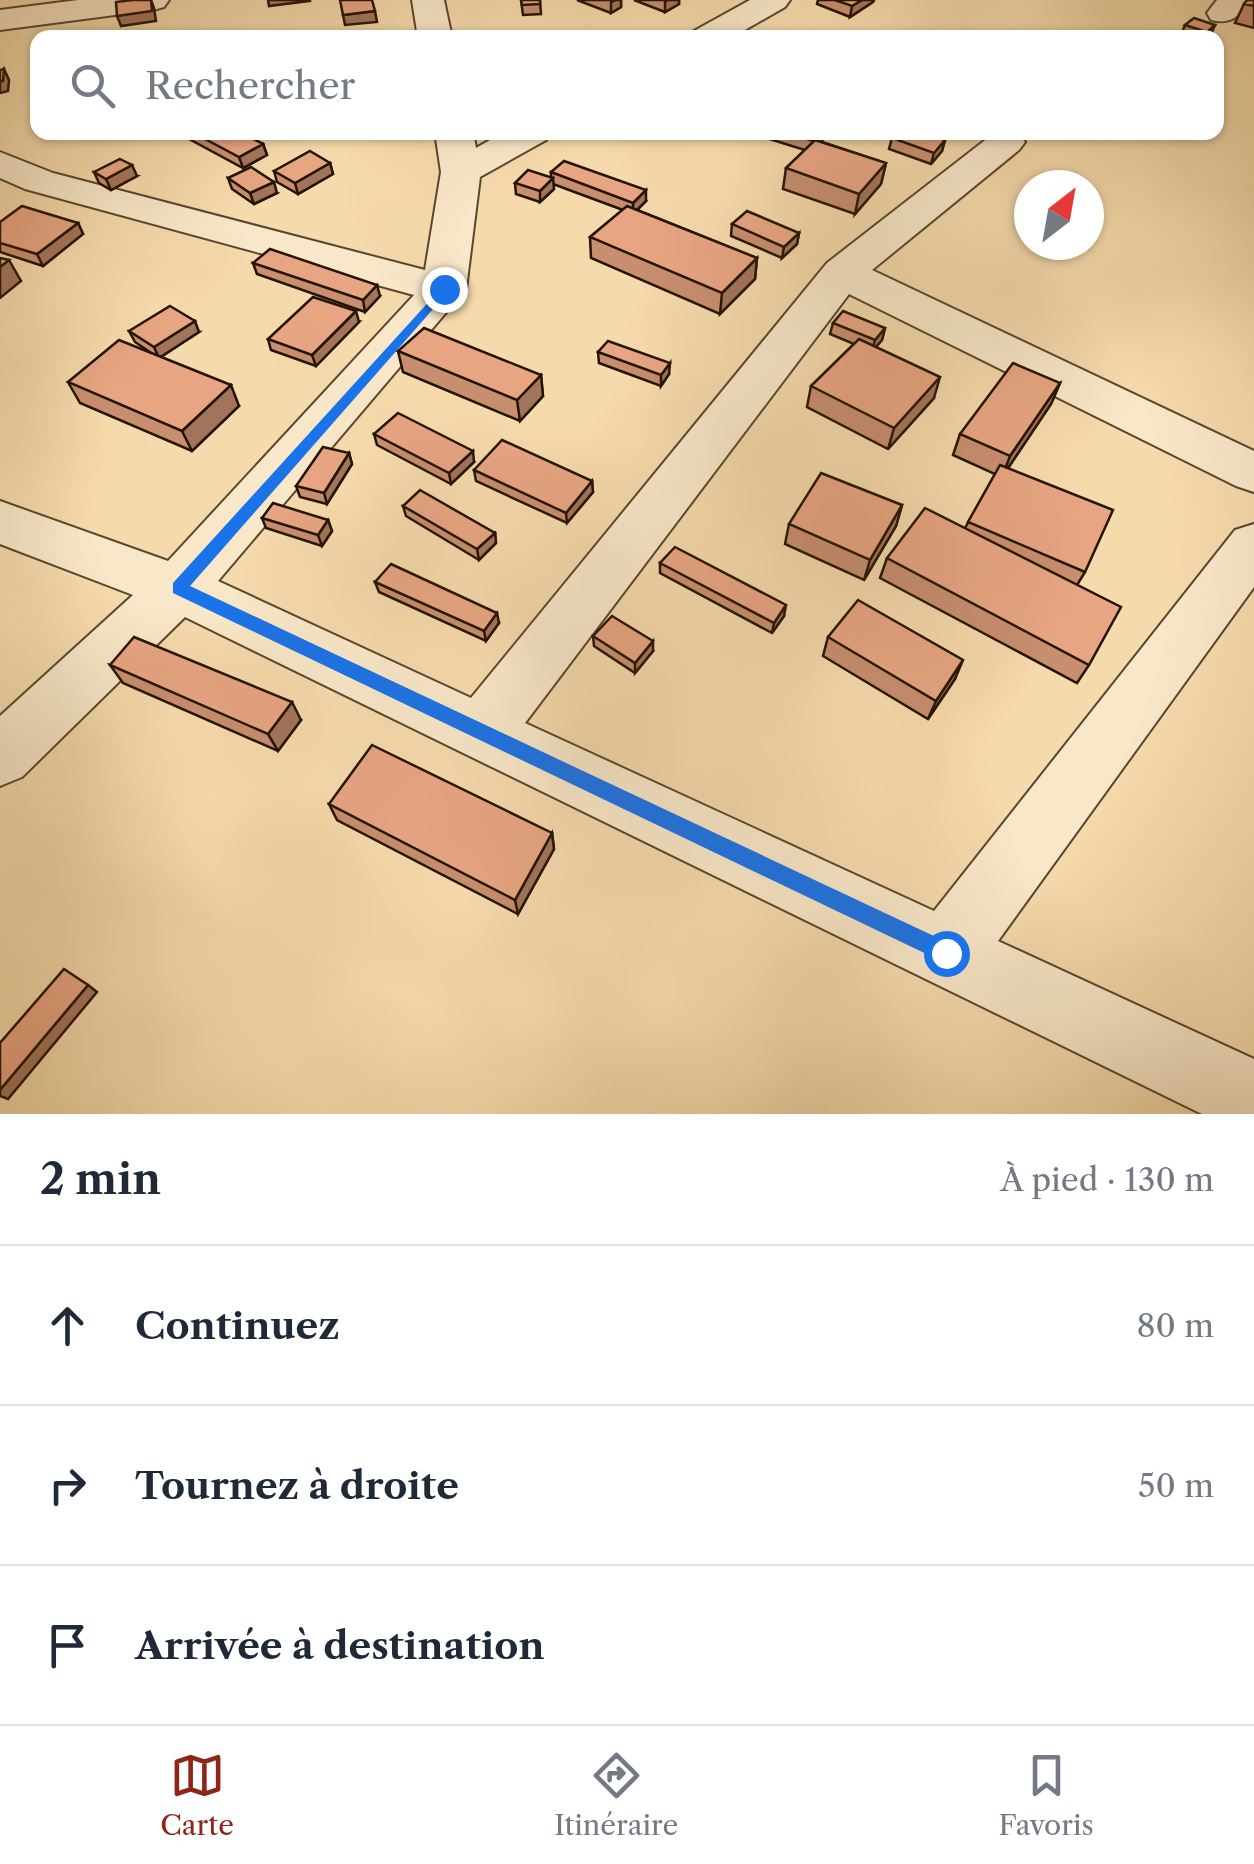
<!DOCTYPE html>
<html lang="fr">
<meta charset="utf-8">
<style>
body{margin:0;font-family:"Libre Caslon Text",serif;background:#f6f6f7;color:#1f2937}
.compass{position:absolute;left:1014px;top:170px;width:90px;height:90px;border-radius:50%;background:#fff;box-shadow:0 2px 8px #0004;rotate:31deg}
.stop{position:absolute;width:30px;height:30px;margin:-22px;border:8px solid #1a73e8;border-radius:50%;background:#fff}
.stop.end{background:#1a73e8;border-color:#fff;box-shadow:0 2px 10px #0008}
.list{margin:0;padding:0;list-style:none}
h2{display:flex;justify-content:space-between;align-items:center;height:130px;margin:0;padding:0 40px;font-size:42px}
h2 small{font-size:32px;font-weight:400;color:#747a83}
.list li{display:grid;grid-template-columns:65px 1fr auto;gap:30px;align-items:center;box-sizing:border-box;height:160px;padding:0 40px;border-top:2px solid #e0e1e3}
.list b{display:block;font-size:38px;white-space:nowrap}
.list em{font-size:32px;font-style:normal;color:#747a83}
.icon{flex:none;width:55px;height:55px;fill:none;stroke:currentColor;stroke-width:2;stroke-linecap:round;stroke-linejoin:round}
.map{position:relative;flex:none;width:1254px;height:1114px;overflow:hidden}
.search{position:absolute;background:#fff;box-shadow:0 2px 8px #0004;left:30px;right:30px;top:30px;height:110px;display:flex;align-items:center;gap:25px;box-sizing:border-box;padding:0 35px;border-radius:20px;color:#747a83;font-size:38px}
.sheet{height:610px;background:#fff}
nav{display:flex;justify-content:space-around;align-items:center;box-sizing:border-box;height:140px;border-top:2px solid #e0e1e3;background:#fff;font-size:28px;color:#747a83}
nav a{display:grid;justify-items:center;gap:5px}
nav .on{color:#8f2418}
.map>svg:first-child{display:block}
.lines{fill:none;stroke-linecap:round;stroke-linejoin:round}
.minor-casing{stroke:#59462e;stroke-width:4}
.minor{fill:#f8e7c8;fill-rule:evenodd}
.wall{fill:#c78e70;stroke:#251405;stroke-width:2.5}
.shaded-wall{fill:#a2745b;stroke:#251405;stroke-width:2.5}
.building{fill:#e7a582;stroke:#251405;stroke-width:2.5}
.route{fill:#1a73e8}
</style>
<div class="map">
<svg width="1254" height="1114" viewBox="0 0 1254 1114">
<rect width="100%" height="100%" fill="#f5daab"/>
<filter id="stains"><feTurbulence type="fractalNoise" baseFrequency=".002" numOctaves="4"/><feColorMatrix values="0 0 0 0 .2 0 0 0 0 .09 0 0 0 0 .02 0 0 0 .5 -.17"/></filter>
<radialGradient id="worn" r=".72"><stop offset=".6" stop-color="#630" stop-opacity="0"/><stop offset="1" stop-color="#630" stop-opacity=".3"/></radialGradient>
<g class="lines">
<defs>
<g id="minor">
<polygon points="78,0 169,0 164,7 153,10 0,30 0,10"/>
<polygon points="412,0 444,0 452,38 418,38"/>
<polygon points="750,0 790,0 785,7 731,38 689,38 694,31"/>
<path d="M1217 0H1251C1240 16 1231 25 1211 20L1207 13Z"/>
<polygon points="435,132 473,132 476,148 504,132 551,132 546,140 480,177 466,289 218,581 471,698 827,263 993,134 1019,134 1025,142 1019,150 872,270 1254,451 1254,492 1236,486 849,294 525,723 934,911 1235,530 1254,524 1254,587 998,941 1254,1059 1254,1114 1202,1114 185,617 22,777 0,786 0,716 133,595 0,544 0,501 168,561 414,295 25,189 0,178 0,152 53,173 425,270 441,172"/>
</g>
</defs>
<!-- minor casing -->
<use href="#minor" class="minor-casing"/>
<!-- minor -->
<use href="#minor" class="minor"/>
</g>
<!-- wall -->
<g class="wall">
<polygon points="521,0 540,0 541,14 523,15"/>
<polygon points="577,0 621,0 621,7 611,13"/>
<polygon points="634,0 679,0 679,4 665,12"/>
<polygon points="818,0 874,0 873,2 850,17 817,4"/>
<polygon points="1254,0 1254,28 1235,23 1244,4"/>
<polygon points="1185,25 1215,25 1208,38 1188,38 1181,35"/>
<polygon points="176,132 240,132 263,144 267,155 243,168"/>
<polygon points="747,132 824,132 822,142 886,163 881,184 855,214 783,189 786,168 805,150"/>
<polygon points="892,138 945,140 942,151 931,164 889,149"/>
<polygon points="330,163 333,174 298,194 277,182 274,171"/>
<polygon points="94,172 137,176 111,190 99,183"/>
<polygon points="551,172 646,201 637,210 757,258 755,279 720,314 591,258 590,237 623,210 553,184 554,189 540,202 516,194 515,183 551,178"/>
<polygon points="228,178 277,193 254,204 232,189"/>
<polygon points="0,222 78,223 83,234 43,266 0,252"/>
<polygon points="732,224 799,233 797,244 782,258 731,236"/>
<polygon points="253,263 380,296 365,312 257,274"/>
<polygon points="359,322 316,366 271,350 268,339"/>
<polygon points="833,323 885,328 882,340 876,347 934,398 888,449 807,407 811,386 854,344 830,334"/>
<polygon points="129,331 199,332 161,357 239,406 192,451 80,403 68,382 151,353 135,342"/>
<polygon points="398,351 541,375 543,396 520,421 403,372"/>
<polygon points="598,352 669,374 661,386 599,363"/>
<polygon points="1060,383 1051,404 1008,468 1085,572 1077,585 1089,665 1077,683 880,578 887,558 965,528 995,474 953,455 960,434"/>
<polygon points="374,434 474,462 451,484 377,445"/>
<polygon points="349,453 352,464 327,504 300,497 296,486"/>
<polygon points="474,470 592,481 593,492 567,523 476,481"/>
<polygon points="902,505 896,526 864,580 785,544 789,524"/>
<polygon points="403,506 495,533 496,543 479,560 406,516"/>
<polygon points="262,518 328,520 332,531 322,546 266,528"/>
<polygon points="660,563 784,616 772,633 660,573"/>
<polygon points="375,582 499,623 486,641 379,592"/>
<polygon points="593,636 653,651 635,673 594,646"/>
<polygon points="828,637 955,679 928,719 823,656"/>
<polygon points="110,665 301,720 278,751 123,683"/>
<polygon points="329,804 552,833 554,849 518,914 337,820"/>
</g>
<!-- shaded-wall -->
<g class="shaded-wall">
<polygon points="151,0 154,8 156,21 121,26 117,16"/>
<polygon points="268,0 310,0 310,1 269,6"/>
<polygon points="616,0 621,0 621,7 611,13 611,2"/>
<polygon points="668,0 679,0 679,4 665,12 665,2"/>
<polygon points="862,0 874,0 873,2 850,17 852,6"/>
<polygon points="375,11 377,22 345,25 343,15"/>
<polygon points="1215,25 1210,36 1204,38 1207,32"/>
<polygon points="4,69 9,80 8,91 0,93 0,81"/>
<polygon points="945,140 942,151 931,164 934,153"/>
<polygon points="263,144 267,155 243,168 239,157"/>
<polygon points="330,163 333,174 298,194 295,183"/>
<polygon points="886,163 881,184 855,214 859,194"/>
<polygon points="132,165 137,176 111,190 106,179"/>
<polygon points="553,178 554,189 540,202 540,191"/>
<polygon points="274,182 277,193 254,204 250,193"/>
<polygon points="646,190 646,201 633,214 633,203"/>
<polygon points="78,223 83,234 43,266 37,254"/>
<polygon points="799,233 797,244 782,258 784,247"/>
<polygon points="757,258 755,279 720,314 722,293"/>
<polygon points="9,260 21,281 0,298 0,267"/>
<polygon points="377,285 380,296 365,312 363,300"/>
<polygon points="356,311 359,322 316,366 312,355"/>
<polygon points="195,321 199,332 159,358 154,347"/>
<polygon points="885,328 882,340 872,351 875,340"/>
<polygon points="670,363 669,374 661,386 661,375"/>
<polygon points="541,375 543,396 520,421 517,400"/>
<polygon points="940,377 934,398 888,449 894,428"/>
<polygon points="1060,383 1051,404 1002,477 1010,456"/>
<polygon points="231,385 239,406 192,451 182,431"/>
<polygon points="473,451 474,462 451,484 449,473"/>
<polygon points="349,453 352,464 327,504 324,493"/>
<polygon points="592,481 593,492 567,523 566,513"/>
<polygon points="902,505 896,526 864,580 870,560"/>
<polygon points="328,520 332,531 322,546 318,535"/>
<polygon points="495,533 496,543 479,560 477,549"/>
<polygon points="786,605 784,616 772,633 774,623"/>
<polygon points="497,613 499,623 486,641 484,631"/>
<polygon points="653,641 653,651 635,673 635,663"/>
<polygon points="963,660 955,679 928,719 936,701"/>
<polygon points="292,702 301,720 278,751 268,734"/>
<polygon points="552,833 554,849 518,914 515,900"/>
<polygon points="88,985 97,992 8,1099 0,1096 0,1090"/>
</g>
<!-- building -->
<g class="building">
<polygon points="133,0 151,0 152,11 117,16 116,2"/>
<polygon points="340,0 372,0 375,11 343,15"/>
<polygon points="521,0 540,0 540,4 522,5"/>
<polygon points="835,0 862,0 852,6"/>
<polygon points="1247,0 1254,0 1254,6 1244,4"/>
<polygon points="1194,18 1215,25 1207,32 1185,25"/>
<polygon points="285,32 284,38 235,38 236,35"/>
<polygon points="169,33 167,38 72,38 72,36"/>
<polygon points="526,34 525,38 486,38 487,35"/>
<polygon points="4,69 3,81 0,81 0,70"/>
<polygon points="192,132 240,132 263,144 239,157"/>
<polygon points="785,132 823,132 817,140 813,141"/>
<polygon points="897,132 921,132 945,140 934,153 892,138"/>
<polygon points="815,140 886,163 859,194 786,168"/>
<polygon points="310,151 330,163 295,183 274,171"/>
<polygon points="120,159 132,165 106,179 94,172"/>
<polygon points="564,161 646,190 633,203 551,172"/>
<polygon points="251,167 274,182 250,193 228,178"/>
<polygon points="528,170 553,178 540,191 515,183"/>
<polygon points="22,206 78,223 37,254 0,243 0,222"/>
<polygon points="627,206 757,258 722,293 590,237"/>
<polygon points="747,211 799,233 784,247 732,224"/>
<polygon points="270,249 377,285 363,300 253,263"/>
<polygon points="0,258 9,260 0,267"/>
<polygon points="313,297 356,311 312,355 268,339"/>
<polygon points="170,306 195,321 154,347 129,331"/>
<polygon points="843,311 885,328 875,340 833,323"/>
<polygon points="424,328 541,375 517,400 398,351"/>
<polygon points="859,339 940,377 894,428 811,386"/>
<polygon points="119,340 231,385 182,431 68,382"/>
<polygon points="608,341 670,363 661,375 598,352"/>
<polygon points="1013,363 1060,383 1010,456 960,434"/>
<polygon points="398,413 473,451 449,473 374,434"/>
<polygon points="502,440 592,481 566,513 474,470"/>
<polygon points="323,447 349,453 324,493 296,486"/>
<polygon points="1000,465 1113,510 1085,572 968,522"/>
<polygon points="821,473 902,505 870,560 789,524"/>
<polygon points="420,490 495,533 477,549 403,506"/>
<polygon points="273,503 328,520 318,535 262,518"/>
<polygon points="925,508 1121,607 1089,665 887,558"/>
<polygon points="675,547 786,605 774,623 660,563"/>
<polygon points="391,564 497,613 484,631 375,582"/>
<polygon points="858,600 963,660 936,701 828,637"/>
<polygon points="612,616 653,641 635,663 593,636"/>
<polygon points="134,637 292,702 268,734 110,665"/>
<polygon points="372,745 552,833 515,900 329,804"/>
<polygon points="64,969 88,985 0,1090 0,1043"/>
</g>
<!-- route -->
<polygon class="route" points="444,285 448,286 448,292 190,586 953,945 957,953 953,960 946,963 939,960 173,593 173,583"/>
<rect width="100%" height="100%" filter="url(#stains)"/>
<rect width="100%" height="100%" fill="url(#worn)"/>
</svg>
<svg class="compass" viewBox="-18 -18 36 36"><path d="M0-13l5 13h-10z" fill="#e53935"/><path d="M0 13l5-13h-10z" fill="#747a83"/></svg>
<div class="stop" style="left:946px;top:953px"></div>
<div class="stop end" style="left:444px;top:289px"></div>
<div class="search"><svg class="icon" aria-label="search" viewBox="0 0 24 24"><circle cx="10" cy="10" r="6"/><path d="M15 15l6 6"/></svg>Rechercher</div>
</div>
<section class="sheet">
<h2>2 min<small>À pied · 130 m</small></h2>
<ul class="list">
<li><svg class="icon" aria-label="ahead" viewBox="0 0 24 24"><path d="M12 20V5M6 11l6-6 6 6"/></svg><div><b>Continuez</b></div><em>80 m</em></li>
<li><svg class="icon" aria-label="right" viewBox="0 0 24 24"><path d="M7 20v-9h11M14 6l5 5-5 5"/></svg><div><b>Tournez à droite</b></div><em>50 m</em></li>
<li><svg class="icon" aria-label="arrive" viewBox="0 0 24 24"><path d="M6 21V4h12l-3 4 3 4H6"/></svg><div><b>Arrivée à destination</b></div></li>
</ul>
</section>
<nav>
<a class="on"><svg class="icon" aria-label="map" viewBox="0 0 24 24"><path d="M3 6l6-2 6 2 6-2v14l-6 2-6-2-6 2zM9 4v14M15 6v14"/></svg>Carte</a>
<a><svg class="icon" aria-label="directions" viewBox="0 0 24 24"><path d="M12 3l9 9-9 9-9-9zM9 14v-3h6M13 9l2 2-2 2"/></svg>Itinéraire</a>
<a><svg class="icon" aria-label="saved" viewBox="0 0 24 24"><path d="M7 4h10v16l-5-4-5 4z"/></svg>Favoris</a>
</nav>
